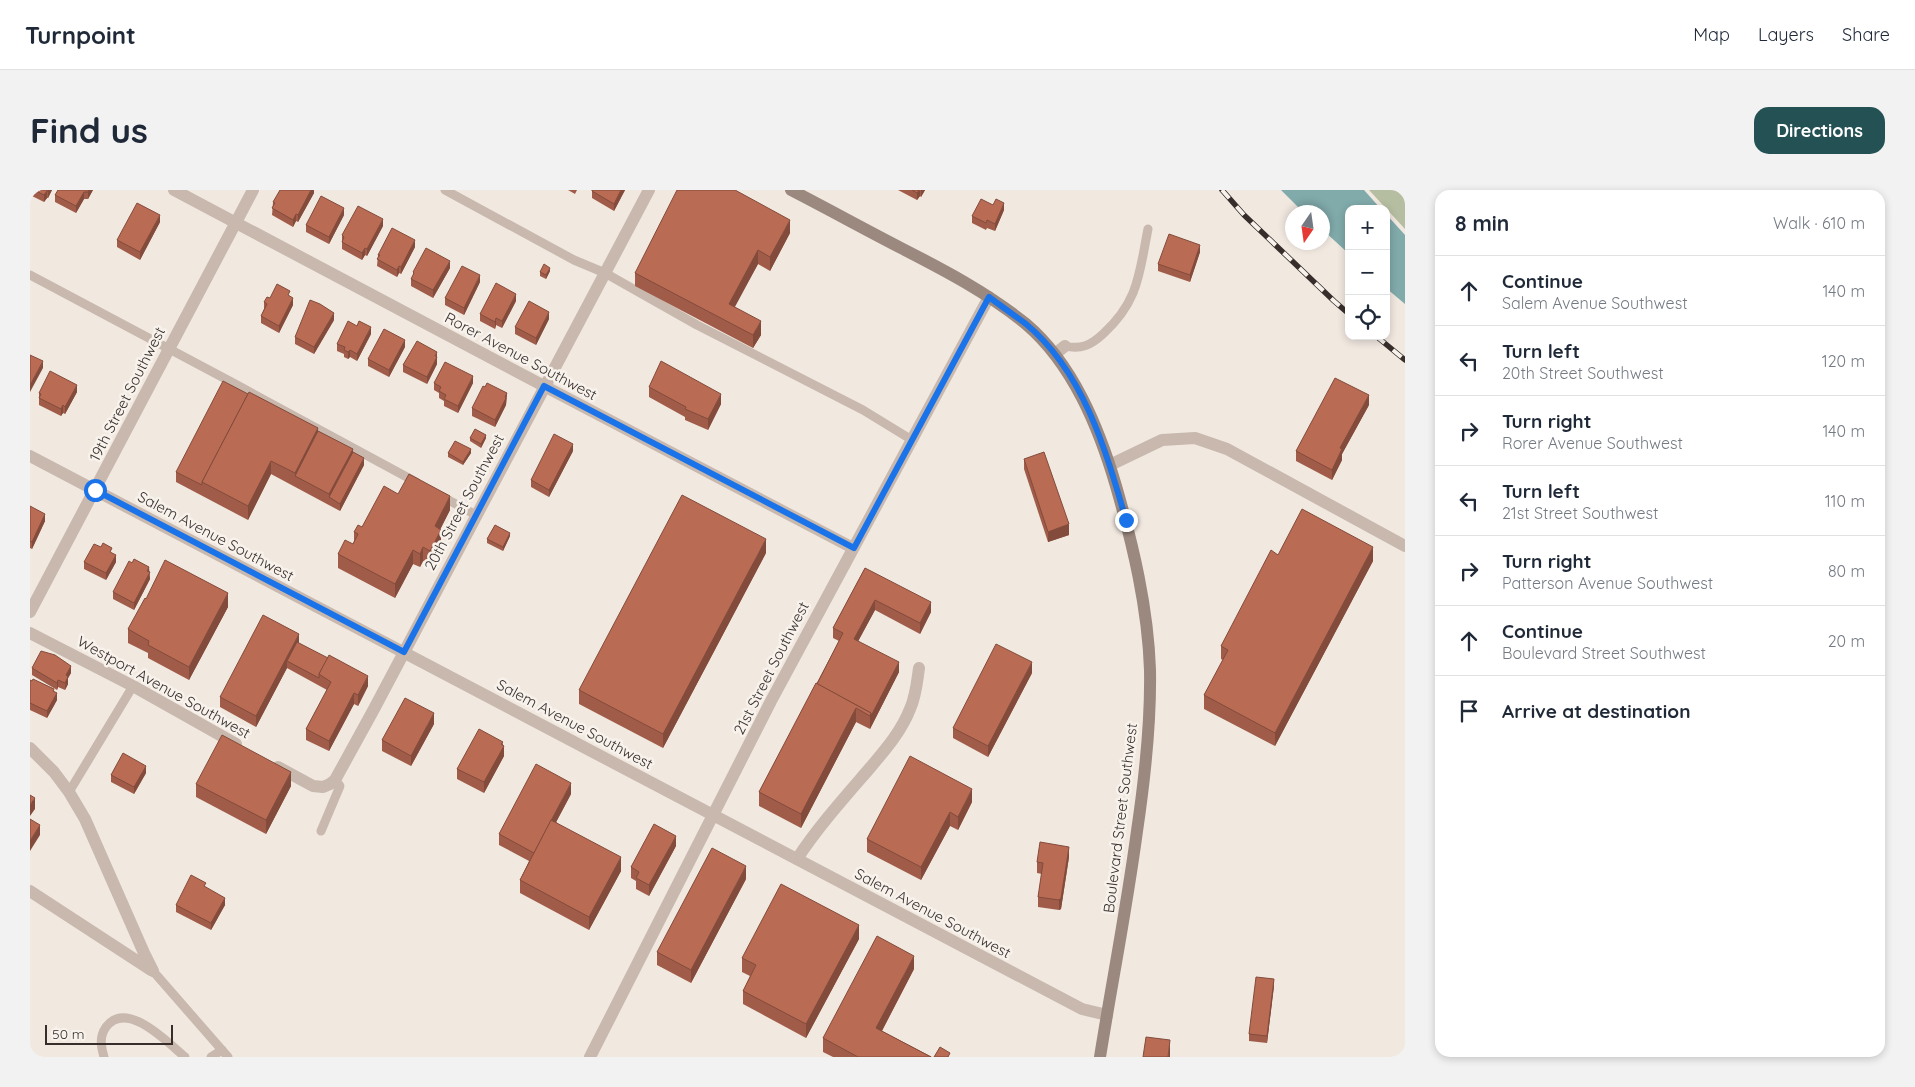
<!DOCTYPE html>
<meta charset="utf-8">
<style>
body{margin:0;font-family:Quicksand,sans-serif;background:#f2f2f3;color:#1f2937}
.controls{position:absolute;right:15px;top:15px;display:grid;overflow:hidden;border-radius:10px;box-shadow:0 2px 8px #0003}
.controls button{width:45px;height:45px;display:grid;place-items:center;padding:0;border:0;border-bottom:1px solid #e0e1e3;background:#fff;color:#1f2937;font:25px sans-serif}
.compass{position:absolute;left:1255px;top:15px;width:45px;height:45px;border-radius:50%;background:#fff;box-shadow:0 2px 8px #0003;rotate:193deg}
.scale{position:absolute;left:15px;bottom:12px;width:128px;box-sizing:border-box;padding-left:5px;border:2px solid #372e2b;border-top:0;font-size:14px;line-height:18px;white-space:nowrap;color:#372e2b;-webkit-text-stroke:4px #f8f2ec;paint-order:stroke}
.stop{position:absolute;width:15px;height:15px;margin:-11px;border:4px solid #1a73e8;border-radius:50%;background:#fff}
.stop.end{background:#1a73e8;border-color:#fff;box-shadow:0 1px 5px #0008}
.list{margin:0;padding:0;list-style:none}
h2{display:flex;justify-content:space-between;align-items:center;height:65px;margin:0;padding:0 20px;font-size:21px}
h2 small{font-size:16px;font-weight:400;color:#747a83}
.list li{display:grid;grid-template-columns:32px 1fr auto;gap:15px;align-items:center;box-sizing:border-box;height:70px;padding:0 20px;border-top:1px solid #e0e1e3}
.list b{display:block;font-size:19px;white-space:nowrap}
.list p{margin:0;font-size:16px;white-space:nowrap;color:#747a83}
.list em{font-size:16px;font-style:normal;color:#747a83}
.icon{flex:none;width:28px;height:28px;fill:none;stroke:currentColor;stroke-width:2;stroke-linecap:round;stroke-linejoin:round}
.map{position:relative;flex:none;width:1375px;height:867px;overflow:hidden;border-radius:15px}
header{display:flex;align-items:center;gap:30px;box-sizing:border-box;height:70px;padding:0 25px;background:#fff;border-bottom:1px solid #e0e1e3}
header strong{font-size:24px}
nav{display:flex;gap:28px;margin-inline-start:auto;font-size:18px}
.intro{display:flex;align-items:center;justify-content:space-between;box-sizing:border-box;height:120px;padding:0 30px}
h1{margin:0;font-size:35px}
.button{padding:12px 22px;border-radius:15px;background:#245254;color:#fff;font-size:18px;font-weight:700}
main{display:flex;gap:30px;padding:0 30px}
aside{flex:1;background:#fff;border-radius:15px;box-shadow:0 2px 8px #0003}
.map>svg:first-child{display:block}
.green{fill:#b5bea1}
.water{fill:#81aaab}
.lines{fill:none;stroke-linecap:round;stroke-linejoin:round}
.service{stroke:#c8b8ad;stroke-width:9}
.minor{stroke:#c8b8ad;stroke-width:12}
.tertiary{stroke:#c8b8ad;stroke-width:12}
.secondary{stroke:#9b887e;stroke-width:12}
.rail-casing{stroke:#372e2b;stroke-width:5.5}
.rail{stroke:#f8f2ec;stroke-width:4;stroke-dasharray:11;stroke-linecap:butt}
.wall{fill:#a05c48}
.shaded-wall{fill:#824b3b}
.building{fill:#ba6b54;stroke:#824b3b}
.route{stroke:#1a73e8;stroke-width:6}
.labels{text-anchor:middle;dominant-baseline:central;stroke-width:5;stroke-linejoin:round;paint-order:stroke}
.street-label{font-size:15px;fill:#372e2b;stroke:#f8f2ec}
</style>
<header>
<strong>Turnpoint</strong>
<nav><a>Map</a><a>Layers</a><a>Share</a></nav>
</header>
<div class="intro"><h1>Find us</h1><a class="button">Directions</a></div>
<main>
<div class="map">
<svg width="1375" height="867" viewBox="0 0 1375 867">
<rect width="100%" height="100%" fill="#f1e8e0"/>
<!-- green -->
<polygon class="green" points="1339,0 1375,0 1375,39"/>
<!-- water -->
<g class="water">
<polygon points="1251,0 1334,0 1351,19 1319,19 1319,64 1293,40 1292,22 1273,22"/>
<polygon points="1356,24 1375,45 1375,114 1356,98"/>
</g>
<g class="lines">
<!-- service -->
<g class="service">
<polyline points="415,0 544,70 575,83 667,135 833,220 882,250"/>
<path d="M0 85C129 153 258 222 386 292"/>
<path d="M1035 156C1051 160 1061 155 1073 144 1109 111 1109 84 1118 39"/>
<polyline points="411,306 446,325"/>
<polyline points="39,602 103,496"/>
<polyline points="291,641 310,596 305,590"/>
<polyline points="123,781 198,867"/>
<path d="M74 867C71 856 69 847 76 837 97 809 138 853 155 867"/>
<polyline points="181,867 192,860"/>
</g>
<!-- minor -->
<g class="minor">
<polyline points="144,0 514,196 823,358"/>
<polyline points="1025,164 1035,156"/>
<polyline points="0,266 1052,819 1077,825"/>
<polyline points="0,422 223,0"/>
<polyline points="0,443 103,496 206,554"/>
<polyline points="0,558 24,582 39,602 55,629 114,763 123,781"/>
<polyline points="248,577 283,596 293,597 300,594 305,590 344,519 619,0"/>
<path d="M767 669C788 637 814 608 839 579 855 560 871 542 880 519 886 506 887 492 889 478"/>
<polyline points="0,701 121,780"/>
<polyline points="560,867 741,511 959,107"/>
</g>
<!-- tertiary -->
<polyline class="tertiary" points="1080,275 1132,250 1165,248 1197,259 1375,356"/>
<!-- secondary -->
<path class="secondary" d="M761 0C798 19 834 39 871 58 914 80 958 103 996 134 1043 174 1069 238 1086 296 1103 355 1118 418 1120 480 1121 534 1115 587 1107 641 1097 716 1082 792 1070 867"/>
<defs>
<g id="rail">
<polyline points="1192,0 1214,25 1304,111 1319,124"/>
<polyline points="1346,146 1375,170"/>
</g>
</defs>
<!-- rail casing -->
<use href="#rail" class="rail-casing"/>
<!-- rail -->
<use href="#rail" class="rail"/>
</g>
<!-- wall -->
<g class="wall">
<polygon points="0,0 22,0 18,8 17,8 14,12 0,5"/>
<polygon points="63,0 58,9 54,9 46,23 25,12 25,5"/>
<polygon points="284,0 284,3 268,32 266,31 263,37 242,25 243,12"/>
<polygon points="538,0 547,0 545,4"/>
<polygon points="595,0 584,21 562,8 562,1"/>
<polygon points="868,0 895,0 891,7 890,6 887,10"/>
<polygon points="974,20 965,41 957,38 956,40 942,33 942,26"/>
<polygon points="314,25 299,54 276,42 276,35"/>
<polygon points="130,32 110,70 87,57 87,50"/>
<polygon points="353,36 337,66 335,65 332,70 312,59 312,45"/>
<polygon points="760,43 740,81 728,74 704,117 731,145 723,158 605,96 605,83"/>
<polygon points="385,57 371,84 369,83 367,87 347,76 348,65"/>
<polygon points="1170,62 1160,92 1128,81 1128,74"/>
<polygon points="420,78 403,108 381,96 381,89 383,86 383,82"/>
<polygon points="520,81 516,89 510,86 510,82"/>
<polygon points="450,92 434,125 415,115 415,108"/>
<polygon points="260,107 263,115 249,143 231,133 231,126 234,119 234,112 240,108"/>
<polygon points="486,111 472,138 466,135 465,139 450,131 450,124"/>
<polygon points="519,129 506,155 485,144 485,137"/>
<polygon points="304,130 284,164 265,154 265,147"/>
<polygon points="341,144 327,171 320,167 318,169 314,167 314,164 307,161 307,154"/>
<polygon points="375,157 359,187 338,176 338,169"/>
<polygon points="407,169 407,174 397,194 373,182 373,175"/>
<polygon points="404,193 443,193 428,223 414,216 414,211 409,208 409,203 404,200"/>
<polygon points="619,197 691,214 678,240 655,230 655,227 619,207"/>
<polygon points="47,202 35,224 33,223 31,226 9,215 9,203"/>
<polygon points="477,203 476,215 465,237 442,226 442,218"/>
<polygon points="1339,215 1312,264 1312,270 1302,290 1266,271 1266,261"/>
<polygon points="288,241 323,262 334,275 310,321 241,284 218,330 146,292 146,282"/>
<polygon points="440,248 456,248 451,258 440,251"/>
<polygon points="543,261 519,307 501,297 501,290"/>
<polygon points="418,263 441,263 433,275 418,267"/>
<polygon points="994,269 1039,345 1018,352 994,279"/>
<polygon points="368,304 420,320 410,339 411,353 400,374 393,371 390,377 383,374 365,408 308,378 308,364 323,354 324,351 324,342 332,337"/>
<polygon points="0,316 15,331 2,359 0,358"/>
<polygon points="480,346 473,361 457,353 457,349"/>
<polygon points="82,363 86,372 76,390 54,379 54,372"/>
<polygon points="736,363 633,558 549,514 549,500"/>
<polygon points="1248,365 1343,371 1245,556 1174,519 1174,505 1193,470 1191,469 1191,456"/>
<polygon points="835,378 901,422 890,444 845,420 828,451 869,482 840,539 826,532 771,638 729,616 729,602 809,451 803,448 803,438"/>
<polygon points="119,382 120,389 104,420 83,409 83,402"/>
<polygon points="116,409 198,417 159,490 118,468 118,463 98,453 98,439"/>
<polygon points="269,453 338,496 328,516 324,514 299,561 276,550 276,539 297,500 257,478 226,537 190,517 190,507"/>
<polygon points="2,478 41,483 38,488 38,494 35,500 28,497 27,500 2,485"/>
<polygon points="1002,483 958,567 923,548 923,538"/>
<polygon points="0,490 24,501 27,510 17,528 0,520"/>
<polygon points="404,534 381,576 352,561 352,550"/>
<polygon points="473,555 474,566 454,603 427,589 427,579"/>
<polygon points="116,583 104,604 81,592 81,585"/>
<polygon points="166,594 261,596 236,644 166,607"/>
<polygon points="541,604 526,632 591,681 559,740 490,703 490,690 499,671 469,655 469,644"/>
<polygon points="942,612 928,640 920,636 891,690 837,662 837,649"/>
<polygon points="646,656 619,706 606,699 606,691 601,688 601,677"/>
<polygon points="1039,667 1031,719 1029,720 1008,717 1008,707 1012,684 1007,683 1007,672"/>
<polygon points="716,689 661,793 627,775 627,762"/>
<polygon points="176,698 195,715 181,740 146,722 146,715"/>
<polygon points="829,749 776,848 713,814 713,801 720,786 712,782 712,768"/>
<polygon points="884,779 852,841 902,867 803,867 793,862 793,848"/>
<polygon points="1244,796 1237,853 1219,851 1219,844"/>
</g>
<!-- shaded-wall -->
<g class="shaded-wall">
<polygon points="19,0 22,0 18,8 18,1"/>
<polygon points="59,0 63,0 58,9 58,2"/>
<polygon points="281,0 284,0 284,3 268,32 268,25"/>
<polygon points="591,0 595,0 584,21 584,14"/>
<polygon points="890,0 890,6 887,10 887,3"/>
<polygon points="891,0 895,0 891,7"/>
<polygon points="17,1 17,8 14,12 14,5"/>
<polygon points="54,2 54,9 46,23 46,16"/>
<polygon points="974,13 974,20 965,41 965,34"/>
<polygon points="314,18 314,25 299,54 299,47"/>
<polygon points="266,24 266,31 263,37 263,30"/>
<polygon points="130,25 130,32 110,70 110,62"/>
<polygon points="353,29 353,36 337,66 337,59"/>
<polygon points="760,30 760,43 740,81 740,67"/>
<polygon points="385,50 385,57 371,84 371,77"/>
<polygon points="1170,55 1170,62 1160,92 1160,85"/>
<polygon points="335,58 335,65 332,70 332,63"/>
<polygon points="728,60 728,74 699,128 699,114"/>
<polygon points="420,71 420,78 403,108 403,100"/>
<polygon points="369,76 369,83 367,87 367,80"/>
<polygon points="520,78 520,81 516,89 516,85"/>
<polygon points="450,85 450,92 434,125 434,118"/>
<polygon points="486,104 486,111 472,138 472,131"/>
<polygon points="263,108 263,115 249,143 249,136"/>
<polygon points="519,122 519,129 506,155 506,148"/>
<polygon points="304,123 304,130 284,164 284,157"/>
<polygon points="466,128 466,135 465,139 465,132"/>
<polygon points="731,131 731,145 723,158 723,145"/>
<polygon points="341,137 341,144 327,171 327,164"/>
<polygon points="375,150 375,157 359,187 359,180"/>
<polygon points="320,160 320,167 318,169 318,162"/>
<polygon points="407,162 407,174 397,194 397,187"/>
<polygon points="13,171 13,178 0,202 0,195"/>
<polygon points="443,186 443,193 428,223 428,216"/>
<polygon points="47,195 47,202 35,224 35,217"/>
<polygon points="477,203 476,215 465,237 465,230"/>
<polygon points="691,204 691,214 678,240 678,229"/>
<polygon points="1339,205 1339,215 1312,264 1312,270 1302,290 1302,280 1310,258"/>
<polygon points="33,215 33,223 31,226 31,219"/>
<polygon points="288,238 288,252 265,286 265,283"/>
<polygon points="456,245 456,248 451,258 451,254"/>
<polygon points="543,254 543,261 519,307 519,300"/>
<polygon points="323,259 323,269 299,307 299,314 299,304"/>
<polygon points="441,259 441,263 433,275 433,272"/>
<polygon points="334,268 334,275 310,321 310,314"/>
<polygon points="241,271 241,284 218,330 218,316"/>
<polygon points="420,306 420,320 405,350 405,336"/>
<polygon points="15,324 15,331 2,359 2,352"/>
<polygon points="1039,334 1039,345 1018,352 1018,342"/>
<polygon points="411,340 411,353 400,374 400,361"/>
<polygon points="480,343 480,346 473,361 473,357"/>
<polygon points="736,349 736,363 633,558 633,544"/>
<polygon points="393,357 393,371 390,377 390,364"/>
<polygon points="1343,357 1343,371 1245,556 1245,543"/>
<polygon points="383,360 383,374 365,408 365,394"/>
<polygon points="86,365 86,372 76,390 76,383"/>
<polygon points="119,377 120,389 104,420 104,413"/>
<polygon points="198,403 198,417 159,490 159,477"/>
<polygon points="845,410 845,420 824,459 824,449"/>
<polygon points="901,412 901,422 890,444 890,433"/>
<polygon points="269,444 269,455 257,471 257,478 226,537 226,526"/>
<polygon points="869,472 869,482 840,539 840,526"/>
<polygon points="1002,472 1002,483 958,567 958,556"/>
<polygon points="41,476 41,483 38,488 38,494 35,500 36,485"/>
<polygon points="338,486 338,496 328,516 328,505"/>
<polygon points="28,490 28,497 27,500 27,493"/>
<polygon points="27,503 27,510 17,528 17,521"/>
<polygon points="324,503 324,514 299,561 299,551"/>
<polygon points="826,518 826,532 771,638 771,624"/>
<polygon points="404,523 404,534 381,576 381,566"/>
<polygon points="473,552 473,558 474,556 474,566 454,603 454,592"/>
<polygon points="116,576 116,583 104,604 104,597"/>
<polygon points="261,582 261,596 236,644 236,630"/>
<polygon points="541,593 541,604 504,674 504,663"/>
<polygon points="942,599 942,612 928,640 928,627"/>
<polygon points="5,608 5,619 0,626 0,615"/>
<polygon points="920,622 920,636 891,690 891,677"/>
<polygon points="10,635 10,645 0,661 0,651"/>
<polygon points="646,646 646,656 619,706 619,695"/>
<polygon points="1039,657 1039,667 1031,719 1029,720 1029,710"/>
<polygon points="591,667 591,681 559,740 559,727"/>
<polygon points="716,676 716,689 661,793 661,780"/>
<polygon points="195,708 195,715 181,740 181,733"/>
<polygon points="829,735 829,749 776,848 776,834"/>
<polygon points="884,766 884,779 846,852 846,838"/>
<polygon points="1244,789 1244,796 1237,853 1237,846"/>
<polygon points="1140,850 1140,867 1138,867"/>
</g>
<!-- building -->
<g class="building">
<polygon points="4,0 19,0 18,1 17,1 14,5"/>
<polygon points="28,0 59,0 58,2 54,2 46,16 25,5"/>
<polygon points="250,0 281,0 268,25 266,24 263,30 242,18 245,13 243,12"/>
<polygon points="562,0 591,0 584,14 562,1"/>
<polygon points="647,0 705,0 760,30 740,67 728,60 699,114 731,131 723,145 605,83"/>
<polygon points="882,0 889,0 887,3"/>
<polygon points="291,6 314,18 299,47 276,35"/>
<polygon points="951,9 963,15 966,9 974,13 965,34 957,30 956,33 942,26"/>
<polygon points="107,13 130,25 110,62 87,50"/>
<polygon points="328,16 353,29 337,59 335,58 332,63 312,52 314,47 312,45"/>
<polygon points="362,38 385,50 371,77 369,76 367,80 347,69 350,65 348,65"/>
<polygon points="1139,44 1170,55 1160,85 1128,74"/>
<polygon points="396,58 420,71 403,100 381,89 384,83 383,82"/>
<polygon points="514,74 520,78 516,85 510,82"/>
<polygon points="432,76 450,85 434,118 415,108"/>
<polygon points="466,93 486,104 472,131 466,128 465,132 450,124"/>
<polygon points="247,94 260,101 258,105 263,108 249,136 231,126 237,114 234,112 237,107 240,108"/>
<polygon points="280,110 290,114 304,123 284,157 265,147"/>
<polygon points="499,111 519,122 506,148 485,137"/>
<polygon points="318,131 327,136 329,131 341,137 327,164 320,160 318,162 314,160 315,157 307,154"/>
<polygon points="354,139 375,150 359,180 338,169"/>
<polygon points="387,151 407,162 405,166 407,167 397,187 373,175"/>
<polygon points="0,165 13,171 0,195"/>
<polygon points="631,171 691,204 678,229 655,219 656,217 619,197"/>
<polygon points="415,172 443,186 428,216 414,209 416,205 409,201 411,197 404,193"/>
<polygon points="20,181 47,195 35,217 33,215 31,219 9,208 11,204 9,203"/>
<polygon points="1305,188 1339,205 1310,258 1312,259 1302,280 1266,261"/>
<polygon points="193,191 218,204 172,292 172,295 146,282"/>
<polygon points="457,193 477,203 475,207 476,208 465,230 442,218 453,196 455,197"/>
<polygon points="219,202 288,238 265,283 241,271 218,316 172,292"/>
<polygon points="445,239 456,245 451,254 440,248"/>
<polygon points="288,241 323,259 299,304 265,286"/>
<polygon points="524,244 543,254 519,300 501,290"/>
<polygon points="425,251 441,259 433,272 418,263"/>
<polygon points="323,262 334,268 310,314 299,307"/>
<polygon points="1014,262 1039,334 1018,342 994,269"/>
<polygon points="379,284 420,306 405,336 411,340 400,361 393,357 390,364 383,360 365,394 308,364 315,350 323,354 328,344 324,342 328,335 332,337 354,296 368,304"/>
<polygon points="652,305 736,349 633,544 549,500"/>
<polygon points="0,316 15,324 2,352 0,351"/>
<polygon points="1272,319 1343,357 1245,543 1174,505 1198,460 1191,456 1241,360 1248,365"/>
<polygon points="465,335 480,343 473,357 457,349"/>
<polygon points="73,353 82,358 80,362 86,365 76,383 54,372 64,354 71,357"/>
<polygon points="104,369 119,377 117,381 120,382 104,413 83,402 99,371 102,373"/>
<polygon points="135,370 198,403 159,477 118,455 119,451 98,439 115,408 116,409"/>
<polygon points="835,378 901,412 890,433 845,410 824,449 869,472 841,526 841,523 787,494 813,443 803,438"/>
<polygon points="233,425 269,444 226,526 190,507"/>
<polygon points="267,452 298,468 289,484 289,488 257,471"/>
<polygon points="966,454 1002,472 958,556 923,538"/>
<polygon points="11,461 25,465 41,476 36,485 38,487 35,493 28,490 27,493 2,478"/>
<polygon points="299,465 338,486 328,505 324,503 299,551 276,539 301,492 289,484"/>
<polygon points="3,489 24,499 23,501 27,503 17,521 0,513 0,490 2,491"/>
<polygon points="786,493 841,523 840,526 826,518 771,624 729,602"/>
<polygon points="375,508 404,523 381,566 352,550"/>
<polygon points="449,539 473,552 471,554 474,556 454,592 427,579"/>
<polygon points="192,545 261,582 236,630 166,594"/>
<polygon points="93,563 116,576 104,597 81,585"/>
<polygon points="880,566 942,599 928,627 920,622 891,677 837,649"/>
<polygon points="506,574 541,593 504,663 469,644"/>
<polygon points="0,605 5,608 0,615"/>
<polygon points="0,629 10,635 0,651"/>
<polygon points="521,630 591,667 559,727 490,690"/>
<polygon points="624,634 646,646 619,695 606,688 609,682 601,677"/>
<polygon points="1010,652 1039,657 1031,708 1029,710 1008,707 1013,673 1007,672"/>
<polygon points="682,658 716,676 661,780 627,762"/>
<polygon points="161,685 176,693 174,696 195,708 181,733 146,715"/>
<polygon points="751,694 829,735 776,834 713,801 726,775 712,768"/>
<polygon points="847,746 884,766 846,838 901,867 828,867 793,848"/>
<polygon points="1226,787 1244,789 1237,846 1219,844"/>
<polygon points="1116,847 1140,850 1138,867 1113,867"/>
<polygon points="910,857 920,863 918,867 904,867"/>
</g>
<g class="lines">
<!-- route -->
<path class="route" d="M65 300 374 462 514 196 824 358 959 107C971 116 984 125 996 134 1054 182 1076 261 1096 330"/>
</g>
<g class="labels">
<!-- street labels -->
<g class="street-label">
<text transform="translate(491 166) rotate(28)">Rorer Avenue Southwest</text>
<text transform="translate(97 204) rotate(-63)">19th Street Southwest</text>
<text transform="translate(434 312) rotate(-62)">20th Street Southwest</text>
<text transform="translate(186 346) rotate(28)">Salem Avenue Southwest</text>
<text transform="translate(741 478) rotate(-63)">21st Street Southwest</text>
<text transform="translate(134 497) rotate(29)">Westport Avenue Southwest</text>
<text transform="translate(545 534) rotate(28)">Salem Avenue Southwest</text>
<text transform="translate(1090 628) rotate(-83)">Boulevard Street Southwest</text>
<text transform="translate(903 723) rotate(28)">Salem Avenue Southwest</text>
</g>
</g>
</svg>
<div class="controls">
<button>+</button>
<button>−</button>
<button><svg class="icon" aria-label="locate" viewBox="0 0 24 24"><circle cx="12" cy="12" r="6"/><path d="M12 2v4M12 18v4M2 12h4M18 12h4"/></svg></button>
</div>
<svg class="compass" viewBox="-18 -18 36 36"><path d="M0-13l5 13h-10z" fill="#e53935"/><path d="M0 13l5-13h-10z" fill="#747a83"/></svg>
<div class="scale">50 m</div>
<div class="stop" style="left:65px;top:300px"></div>
<div class="stop end" style="left:1096px;top:330px"></div>
</div>
<aside>
<h2>8 min<small>Walk · 610 m</small></h2>
<ul class="list">
<li><svg class="icon" aria-label="ahead" viewBox="0 0 24 24"><path d="M12 20V5M6 11l6-6 6 6"/></svg><div><b>Continue</b><p>Salem Avenue Southwest</p></div><em>140 m</em></li>
<li><svg class="icon" aria-label="left" viewBox="0 0 24 24"><path d="M17 20v-9H6M10 6l-5 5 5 5"/></svg><div><b>Turn left</b><p>20th Street Southwest</p></div><em>120 m</em></li>
<li><svg class="icon" aria-label="right" viewBox="0 0 24 24"><path d="M7 20v-9h11M14 6l5 5-5 5"/></svg><div><b>Turn right</b><p>Rorer Avenue Southwest</p></div><em>140 m</em></li>
<li><svg class="icon" aria-label="left" viewBox="0 0 24 24"><path d="M17 20v-9H6M10 6l-5 5 5 5"/></svg><div><b>Turn left</b><p>21st Street Southwest</p></div><em>110 m</em></li>
<li><svg class="icon" aria-label="right" viewBox="0 0 24 24"><path d="M7 20v-9h11M14 6l5 5-5 5"/></svg><div><b>Turn right</b><p>Patterson Avenue Southwest</p></div><em>80 m</em></li>
<li><svg class="icon" aria-label="ahead" viewBox="0 0 24 24"><path d="M12 20V5M6 11l6-6 6 6"/></svg><div><b>Continue</b><p>Boulevard Street Southwest</p></div><em>20 m</em></li>
<li><svg class="icon" aria-label="arrive" viewBox="0 0 24 24"><path d="M6 21V4h12l-3 4 3 4H6"/></svg><div><b>Arrive at destination</b></div></li>
</ul>
</aside>
</main>
